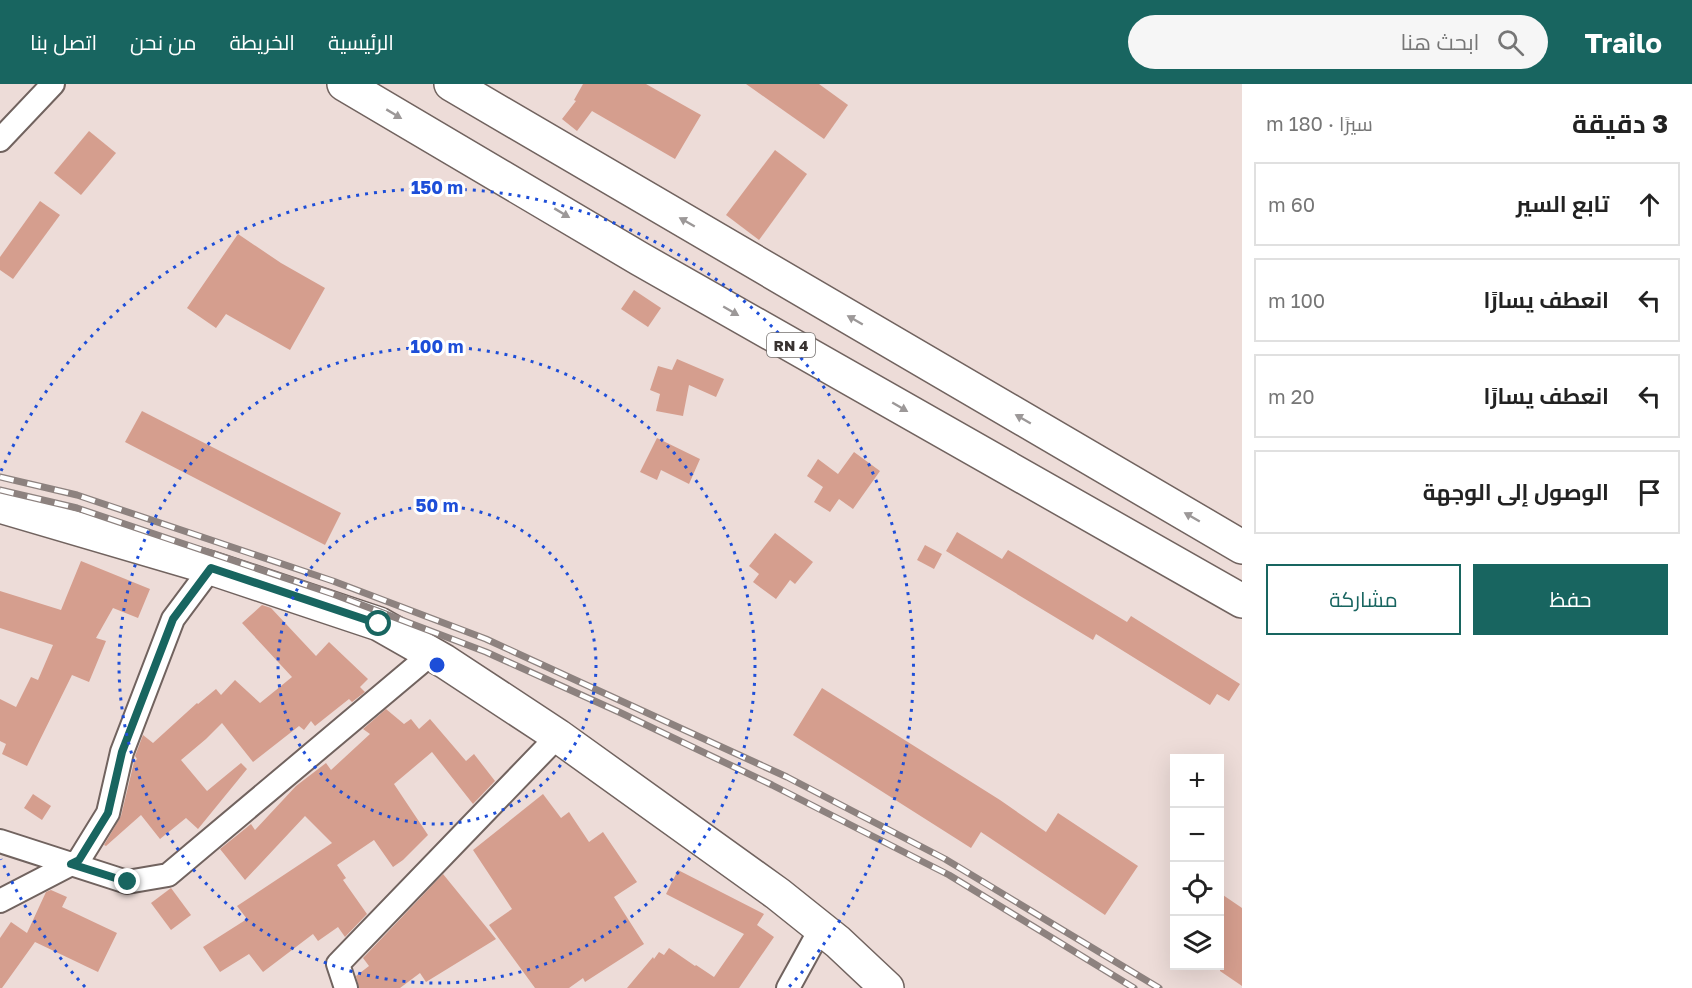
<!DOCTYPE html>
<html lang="ar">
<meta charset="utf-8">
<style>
body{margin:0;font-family:"Golos Text",Cairo,sans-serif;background:#f6f6f6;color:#222;direction:rtl}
.controls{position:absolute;right:18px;bottom:18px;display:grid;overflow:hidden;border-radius:0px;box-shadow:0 6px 24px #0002}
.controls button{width:54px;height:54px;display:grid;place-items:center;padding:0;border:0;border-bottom:2px solid #e0e0e0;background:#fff;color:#222;font:30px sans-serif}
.stop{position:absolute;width:18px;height:18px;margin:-14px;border:4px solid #186560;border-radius:50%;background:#fff}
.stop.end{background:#186560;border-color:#fff;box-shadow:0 2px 6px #0008}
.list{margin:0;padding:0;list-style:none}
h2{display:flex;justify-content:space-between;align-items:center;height:78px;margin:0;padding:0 24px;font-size:26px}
h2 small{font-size:20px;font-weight:400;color:#767676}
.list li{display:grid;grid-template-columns:39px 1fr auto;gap:18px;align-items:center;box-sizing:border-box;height:84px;margin:0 12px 12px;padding:0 12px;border:2px solid #e0e0e0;border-radius:0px}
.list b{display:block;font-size:22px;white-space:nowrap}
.list em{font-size:20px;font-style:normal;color:#767676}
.actions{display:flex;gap:12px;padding:18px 24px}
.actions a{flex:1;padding:14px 0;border:2px solid #186560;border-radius:0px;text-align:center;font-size:21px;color:#186560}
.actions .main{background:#186560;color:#fff}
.icon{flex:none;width:33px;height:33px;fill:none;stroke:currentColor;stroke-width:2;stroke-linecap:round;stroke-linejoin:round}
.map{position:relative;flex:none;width:1242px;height:904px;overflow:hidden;direction:ltr}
header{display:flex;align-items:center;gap:36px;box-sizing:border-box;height:84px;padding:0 30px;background:#186560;color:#fff}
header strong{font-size:28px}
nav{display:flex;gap:33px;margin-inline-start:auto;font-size:21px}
.search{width:420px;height:54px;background:#f6f6f6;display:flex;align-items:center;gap:15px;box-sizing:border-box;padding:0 21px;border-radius:33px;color:#767676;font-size:22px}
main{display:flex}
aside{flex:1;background:#fff}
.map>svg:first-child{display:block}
.building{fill:#d59e8e}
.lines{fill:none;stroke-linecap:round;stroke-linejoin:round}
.street-casing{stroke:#71635f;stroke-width:26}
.secondary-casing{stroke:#71635f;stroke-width:36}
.highway-casing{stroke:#71635f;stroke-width:36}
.street{stroke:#fff;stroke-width:22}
.secondary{stroke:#fff;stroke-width:33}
.highway{stroke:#fff;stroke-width:33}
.rail-casing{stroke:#8d827f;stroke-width:7}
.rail{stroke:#fff;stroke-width:4.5;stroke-dasharray:14;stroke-linecap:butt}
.oneway{fill:#9c9898}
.route{stroke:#186560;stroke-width:8}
.ring{fill:none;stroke:#1d4ed8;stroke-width:3;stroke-dasharray:3 6}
.labels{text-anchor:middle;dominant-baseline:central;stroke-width:6;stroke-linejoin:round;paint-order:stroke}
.shield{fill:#fff;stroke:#74706e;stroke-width:1.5}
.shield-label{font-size:15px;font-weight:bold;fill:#383230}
.centre{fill:#1d4ed8;stroke:#fff;stroke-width:3}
.ring-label{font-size:18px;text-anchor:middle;font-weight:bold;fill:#1d4ed8;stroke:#fff;stroke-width:6;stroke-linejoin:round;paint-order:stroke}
</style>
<header>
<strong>Trailo</strong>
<div class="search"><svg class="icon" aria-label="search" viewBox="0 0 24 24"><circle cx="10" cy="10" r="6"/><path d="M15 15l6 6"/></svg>ابحث هنا</div>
<nav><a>الرئيسية</a><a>الخريطة</a><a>من نحن</a><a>اتصل بنا</a></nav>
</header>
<main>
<aside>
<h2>3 دقيقة<small>سيرًا · 180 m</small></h2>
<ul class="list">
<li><svg class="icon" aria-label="ahead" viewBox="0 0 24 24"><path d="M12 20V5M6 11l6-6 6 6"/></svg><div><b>تابع السير</b></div><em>60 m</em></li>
<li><svg class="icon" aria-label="left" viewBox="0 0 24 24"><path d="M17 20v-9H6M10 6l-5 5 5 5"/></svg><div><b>انعطف يسارًا</b></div><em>100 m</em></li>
<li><svg class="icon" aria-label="left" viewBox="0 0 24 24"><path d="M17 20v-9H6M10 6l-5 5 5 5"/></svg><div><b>انعطف يسارًا</b></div><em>20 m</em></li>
<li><svg class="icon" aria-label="arrive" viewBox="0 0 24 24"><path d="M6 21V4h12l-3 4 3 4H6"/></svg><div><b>الوصول إلى الوجهة</b></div></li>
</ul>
<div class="actions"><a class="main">حفظ</a><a>مشاركة</a></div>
</aside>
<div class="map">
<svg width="1242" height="904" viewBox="0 0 1242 904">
<rect width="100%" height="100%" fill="#eddcd8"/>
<!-- building -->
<g class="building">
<polygon points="583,0 646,0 701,31 675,75 592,27 577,47 562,35 576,17 574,16"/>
<polygon points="746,0 819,0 848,21 824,55"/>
<polygon points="89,47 116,69 81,111 54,89"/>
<polygon points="775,66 807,90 759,156 726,131"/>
<polygon points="40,117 60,131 13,195 0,186 0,173"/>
<polygon points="238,150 281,179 325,204 290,266 226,230 216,244 187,224"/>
<polygon points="634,206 661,224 648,243 621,225"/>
<polygon points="677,275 724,295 716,313 689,301 683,332 656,327 660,310 650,306 658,282 672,286"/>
<polygon points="142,327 341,429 325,461 125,358"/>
<polygon points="657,354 700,375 689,400 661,386 657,396 640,388"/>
<polygon points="854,368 880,387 853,425 839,415 830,428 814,418 823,403 807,392 818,375 838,390"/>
<polygon points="957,448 1002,475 1008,466 1127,538 1131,532 1240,600 1229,617 1217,610 1210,621 1096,550 1093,556 946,467"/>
<polygon points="775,449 813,478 795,500 790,496 776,515 753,498 759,490 749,482"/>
<polygon points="925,461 942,470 934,485 917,476"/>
<polygon points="81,477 150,505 138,534 113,524 96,554 106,557 89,598 72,591 27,682 2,670 6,660 0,657 0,615 16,623 31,593 38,596 53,561 0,544 0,507 61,526"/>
<polygon points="262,521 271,524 316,572 329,558 368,595 360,603 365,608 352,618 349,615 315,642 311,637 304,646 299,642 253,678 222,639 206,655 181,676 207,707 241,679 247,685 198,745 186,734 160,755 141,731 106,762 104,761 121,732 134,678 137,675 135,672 143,651 153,659 197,619 198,620 216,605 221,611 235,596 260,619 292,593 242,539"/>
<polygon points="822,604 1000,716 1046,748 1058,729 1138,782 1105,831 981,748 971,764 793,651"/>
<polygon points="386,625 404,640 411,635 419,645 430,635 466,677 474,670 495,697 473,720 432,668 394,700 428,751 403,776 393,783 374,756 337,781 346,794 343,796 367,830 345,853 338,843 318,857 313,850 263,888 249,870 220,888 203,863 247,835 237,822 332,759 305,732 245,796 220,765 251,740 255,746 296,702 326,679 331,686 370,650 363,645"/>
<polygon points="33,710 51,722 42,736 24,724"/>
<polygon points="543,710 561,734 569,728 589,758 603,748 637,798 614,813 644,860 585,898 583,894 569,904 535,904 489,841 512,825 473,766"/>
<polygon points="678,786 764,830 757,841 774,853 739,904 627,904 653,873 654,875 659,868 664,871 669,864 695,882 696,881 714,893 744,850 666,810"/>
<polygon points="443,790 496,855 426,898 420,889 400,904 359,904 356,892 369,882 363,874"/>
<polygon points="171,804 191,831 171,846 151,819"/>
<polygon points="51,806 67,813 62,823 117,849 98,888 35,858 2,904 0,904 0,854 11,838 27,849 46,808"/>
<polygon points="1220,809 1242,824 1242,902 1220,887"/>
</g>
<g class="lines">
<defs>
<g id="street">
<polyline points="0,56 53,0"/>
<polyline points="0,757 127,798 168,791 431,570"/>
<polyline points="0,817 79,776 108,729 122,668 173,535 211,484"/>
<polyline points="346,904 338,880 558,652"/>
<polyline points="788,904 821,844"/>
</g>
<polyline id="secondary" points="0,422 211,484 379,540 444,577 558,652 778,810 838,858 887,904"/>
<g id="highway">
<polyline points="344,0 640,175 1242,517"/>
<polyline points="451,0 1242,463"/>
</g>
</defs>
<!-- street casing -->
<use href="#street" class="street-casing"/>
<!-- secondary casing -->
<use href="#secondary" class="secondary-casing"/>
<!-- highway casing -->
<use href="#highway" class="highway-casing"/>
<!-- street -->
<use href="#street" class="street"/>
<!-- secondary -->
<use href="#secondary" class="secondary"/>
<!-- highway -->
<use href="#highway" class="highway"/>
<defs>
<g id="rail">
<polyline points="0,393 77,411 333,497 486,555 787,693 945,775 1159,904"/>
<polyline points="0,406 77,424 333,510 486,568 619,628 772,701 949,791 1134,904"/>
</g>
</defs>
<!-- rail casing -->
<use href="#rail" class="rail-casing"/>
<!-- rail -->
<use href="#rail" class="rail"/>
</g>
<!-- one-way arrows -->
<defs><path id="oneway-solid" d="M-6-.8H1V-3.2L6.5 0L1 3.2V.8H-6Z" transform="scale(1.5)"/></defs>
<g class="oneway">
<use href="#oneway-solid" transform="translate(394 30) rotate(31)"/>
<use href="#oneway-solid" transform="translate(562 129) rotate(31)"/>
<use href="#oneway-solid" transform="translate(687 138) rotate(-150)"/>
<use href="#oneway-solid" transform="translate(731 227) rotate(30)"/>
<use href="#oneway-solid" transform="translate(855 236) rotate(-150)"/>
<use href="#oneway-solid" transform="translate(900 323) rotate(30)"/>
<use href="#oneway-solid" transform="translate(1023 335) rotate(-150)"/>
<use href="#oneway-solid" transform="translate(1192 433) rotate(-150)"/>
</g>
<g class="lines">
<!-- route -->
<polyline class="route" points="128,798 71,780 79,776 108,729 122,668 173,535 211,484 379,540"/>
</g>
<!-- distance rings -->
<g class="ring">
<circle cx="437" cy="581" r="159"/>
<circle cx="437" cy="581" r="318"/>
<path d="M85 903A477 477 0 0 1 1 775M1 387A477 477 0 1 1 789 903"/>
</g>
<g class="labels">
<!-- shield labels -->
<rect class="shield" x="767" y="249" width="48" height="24" rx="4.5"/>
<g class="shield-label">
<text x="791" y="261">RN 4</text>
</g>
</g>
<circle cx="437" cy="581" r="9" class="centre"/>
<g class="ring-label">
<text x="437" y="110">150 m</text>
<text x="437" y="269">100 m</text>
<text x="437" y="428">50 m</text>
</g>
</svg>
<div class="controls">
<button>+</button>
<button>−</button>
<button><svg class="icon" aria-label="locate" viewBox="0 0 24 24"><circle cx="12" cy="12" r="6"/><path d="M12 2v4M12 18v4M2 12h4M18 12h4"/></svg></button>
<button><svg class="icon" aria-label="layers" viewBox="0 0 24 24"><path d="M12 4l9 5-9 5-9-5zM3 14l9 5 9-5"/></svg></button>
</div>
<div class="stop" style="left:379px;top:540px"></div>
<div class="stop end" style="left:128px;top:798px"></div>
</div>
</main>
